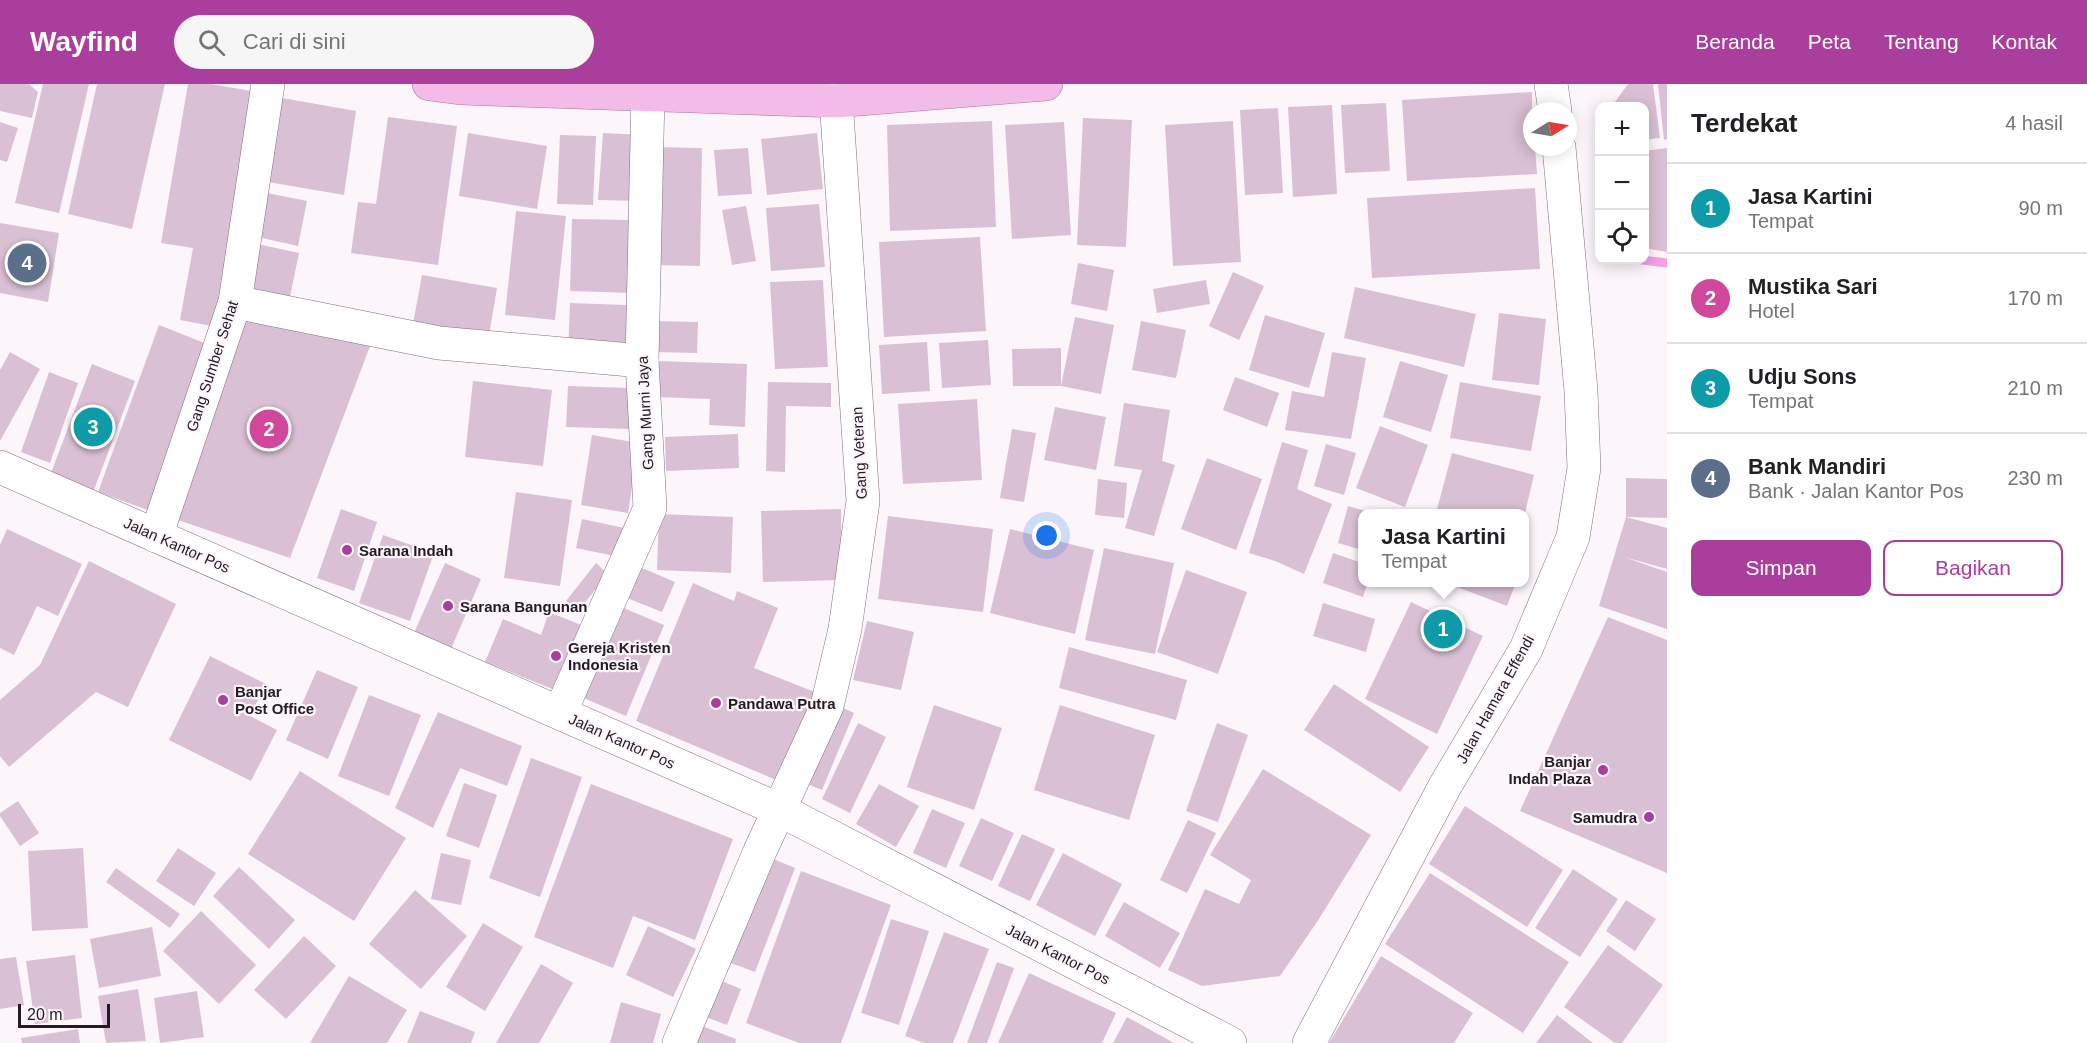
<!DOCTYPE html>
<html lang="id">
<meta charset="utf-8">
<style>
body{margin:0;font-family:Arial,sans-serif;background:#f6f6f6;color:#202124}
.controls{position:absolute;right:18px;top:18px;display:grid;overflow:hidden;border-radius:12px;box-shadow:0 3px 15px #0003}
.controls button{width:54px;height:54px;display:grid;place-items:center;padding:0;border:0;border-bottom:2px solid #e0e0e0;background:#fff;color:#202124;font:30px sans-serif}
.compass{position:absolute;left:1523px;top:18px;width:54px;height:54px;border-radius:50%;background:#fff;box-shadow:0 3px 15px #0003;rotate:79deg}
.scale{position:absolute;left:18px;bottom:15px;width:92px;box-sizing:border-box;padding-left:6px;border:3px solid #231a22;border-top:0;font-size:16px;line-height:21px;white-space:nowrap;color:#231a22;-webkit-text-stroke:4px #fcf6fb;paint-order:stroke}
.you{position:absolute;left:1047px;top:452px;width:21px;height:21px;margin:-15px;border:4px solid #fff;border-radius:50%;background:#1a73e8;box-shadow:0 0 0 9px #1a73e833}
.badge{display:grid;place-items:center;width:39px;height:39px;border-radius:50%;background:#aa3e9d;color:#fff;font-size:20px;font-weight:700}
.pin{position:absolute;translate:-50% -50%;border:3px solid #fff;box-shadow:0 2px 6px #0006}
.popup{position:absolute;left:1358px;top:425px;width:171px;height:78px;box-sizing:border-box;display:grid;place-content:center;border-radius:12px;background:#fff;filter:drop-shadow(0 2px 4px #0005);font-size:20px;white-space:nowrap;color:#757577}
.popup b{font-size:22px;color:#202124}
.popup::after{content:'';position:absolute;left:50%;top:100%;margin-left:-12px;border:12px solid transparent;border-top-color:#fff}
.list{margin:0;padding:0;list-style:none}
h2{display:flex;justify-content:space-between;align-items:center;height:78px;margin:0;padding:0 24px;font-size:26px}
h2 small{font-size:20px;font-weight:400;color:#757577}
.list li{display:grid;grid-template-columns:39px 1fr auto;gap:18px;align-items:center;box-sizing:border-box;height:90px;padding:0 24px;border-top:2px solid #e0e0e0}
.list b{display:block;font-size:22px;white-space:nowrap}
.list p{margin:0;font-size:20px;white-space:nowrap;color:#757577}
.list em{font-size:20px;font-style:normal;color:#757577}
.actions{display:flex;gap:12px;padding:18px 24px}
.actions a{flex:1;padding:14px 0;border:2px solid #aa3e9d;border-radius:12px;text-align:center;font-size:21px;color:#aa3e9d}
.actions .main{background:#aa3e9d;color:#fff}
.icon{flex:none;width:33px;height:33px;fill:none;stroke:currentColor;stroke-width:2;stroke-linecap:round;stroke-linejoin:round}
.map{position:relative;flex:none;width:1667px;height:959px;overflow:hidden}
header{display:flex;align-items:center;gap:36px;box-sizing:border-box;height:84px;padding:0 30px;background:#aa3e9d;color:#fff}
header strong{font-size:28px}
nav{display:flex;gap:33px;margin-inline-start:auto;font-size:21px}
.search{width:420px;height:54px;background:#f6f6f6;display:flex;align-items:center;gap:15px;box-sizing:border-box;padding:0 21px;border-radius:33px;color:#757577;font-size:22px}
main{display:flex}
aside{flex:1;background:#fff}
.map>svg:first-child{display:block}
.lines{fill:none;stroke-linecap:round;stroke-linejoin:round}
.stream{stroke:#f1a1e4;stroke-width:9}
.building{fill:#dac0d5}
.minor-casing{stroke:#846c7f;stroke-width:34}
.tertiary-casing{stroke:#846c7f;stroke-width:34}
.trunk-casing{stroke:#a7789f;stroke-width:34}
.minor{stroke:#fff;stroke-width:33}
.tertiary{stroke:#fff;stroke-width:33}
.trunk{stroke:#f2bbe8;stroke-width:33}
.poi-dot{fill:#aa3e9d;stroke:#fcf6fb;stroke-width:2}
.labels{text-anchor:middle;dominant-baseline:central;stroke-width:4.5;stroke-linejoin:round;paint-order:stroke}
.street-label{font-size:15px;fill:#231a22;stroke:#fcf6fb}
.poi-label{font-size:15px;font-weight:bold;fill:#231a22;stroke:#fcf6fb;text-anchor:start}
</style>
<header>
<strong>Wayfind</strong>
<div class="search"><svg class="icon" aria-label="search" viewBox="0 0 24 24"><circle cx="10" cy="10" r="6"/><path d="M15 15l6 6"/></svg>Cari di sini</div>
<nav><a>Beranda</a><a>Peta</a><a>Tentang</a><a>Kontak</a></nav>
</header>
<main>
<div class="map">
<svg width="1667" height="959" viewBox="0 0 1667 959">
<rect width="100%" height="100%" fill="#fcf6fb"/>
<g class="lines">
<!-- stream -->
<polyline class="stream" points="1642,176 1667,179"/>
</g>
<!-- building -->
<g class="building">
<polygon points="0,0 29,0 38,8 32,34 0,27"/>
<polygon points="43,0 89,0 59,129 15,119"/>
<polygon points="97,0 165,0 132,145 68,130"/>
<polygon points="188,0 211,0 258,8 217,243 180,236 193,164 161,159"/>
<polygon points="1628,0 1653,0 1660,54 1644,56 1644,22 1612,22"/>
<polygon points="1658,0 1667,0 1667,55 1664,56"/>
<polygon points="1532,8 1532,63 1535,63 1537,90 1407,97 1402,16"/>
<polygon points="271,12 356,27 344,111 256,96"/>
<polygon points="1386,19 1390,87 1345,89 1341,21"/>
<polygon points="1332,21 1337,110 1293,113 1288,23"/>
<polygon points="1278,24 1283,109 1245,111 1240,26"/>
<polygon points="388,33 457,42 438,181 351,169 358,118 376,120"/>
<polygon points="1083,34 1132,36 1126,163 1077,161"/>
<polygon points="992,37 996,143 890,147 887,41"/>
<polygon points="1233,37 1241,178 1173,182 1165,41"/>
<polygon points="0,38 18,44 7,78 0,76"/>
<polygon points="1064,38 1071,151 1012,155 1005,41"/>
<polygon points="468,49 547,62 537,125 459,112"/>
<polygon points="603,49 643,51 641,117 598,116"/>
<polygon points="817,49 823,105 767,111 761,55"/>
<polygon points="560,51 596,52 593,121 557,120"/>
<polygon points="654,63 702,64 700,182 652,181"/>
<polygon points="748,64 752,110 718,112 714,66"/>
<polygon points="1667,64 1667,168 1644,164 1644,67"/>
<polygon points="1535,104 1540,185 1372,194 1367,114"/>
<polygon points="262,108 307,117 298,162 253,152"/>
<polygon points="819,120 825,183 771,187 766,124"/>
<polygon points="746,122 756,177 732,181 722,126"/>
<polygon points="516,127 566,132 555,236 505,231"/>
<polygon points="572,135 633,136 631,209 570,207"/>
<polygon points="0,139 59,149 48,218 0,209"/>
<polygon points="980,153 986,247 884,253 879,158"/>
<polygon points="253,159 299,169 288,222 242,211"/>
<polygon points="1078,179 1114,186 1107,227 1071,220"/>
<polygon points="1233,188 1264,202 1239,256 1209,242"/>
<polygon points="422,191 497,204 486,269 410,256"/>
<polygon points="823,196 828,283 775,285 770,198"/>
<polygon points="1206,196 1210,220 1157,229 1153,205"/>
<polygon points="1355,203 1476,230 1464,283 1344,254"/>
<polygon points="570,219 627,221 625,273 568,271"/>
<polygon points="246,226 372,257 290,474 166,432"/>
<polygon points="1499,229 1546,235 1539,301 1492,296"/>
<polygon points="1265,231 1325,249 1309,304 1249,286"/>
<polygon points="1075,233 1114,241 1101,310 1061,302"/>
<polygon points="653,237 698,238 697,269 653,268"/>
<polygon points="1141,237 1186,246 1176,294 1132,286"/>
<polygon points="159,241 212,262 156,429 98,408"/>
<polygon points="988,256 991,301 942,304 939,259"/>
<polygon points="927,258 930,307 882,310 879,261"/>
<polygon points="1061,264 1061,302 1013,302 1012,265"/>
<polygon points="10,268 40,285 0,357 0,286"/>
<polygon points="1332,268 1366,274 1351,355 1285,346 1292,307 1324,313"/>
<polygon points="658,277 747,280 745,343 709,341 710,315 656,313"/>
<polygon points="1400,277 1448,291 1431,348 1383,333"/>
<polygon points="92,280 135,297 94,406 51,389"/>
<polygon points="49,288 78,299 50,379 21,368"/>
<polygon points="1235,293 1279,309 1267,343 1223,326"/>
<polygon points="473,297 552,306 543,382 465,373"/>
<polygon points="768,298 831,299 831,323 786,322 785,388 766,387"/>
<polygon points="1460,298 1541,312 1531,367 1450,354"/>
<polygon points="568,302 631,304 630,345 566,343"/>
<polygon points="977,315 982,396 903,400 898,320"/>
<polygon points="1124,319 1170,326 1162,377 1175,381 1154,452 1125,444 1142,386 1114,382"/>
<polygon points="1055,323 1106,333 1096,386 1044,376"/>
<polygon points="1380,342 1428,361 1405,423 1356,404"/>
<polygon points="1012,345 1036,349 1024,418 1000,414"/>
<polygon points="738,350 739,384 666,387 665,353"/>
<polygon points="592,351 639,359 628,429 581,421"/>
<polygon points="1282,358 1308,366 1297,405 1332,420 1304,490 1275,477 1249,469"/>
<polygon points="1326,360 1356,369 1344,411 1314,402"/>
<polygon points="1452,369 1534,391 1525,429 1436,429"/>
<polygon points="1207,374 1262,395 1236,466 1181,445"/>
<polygon points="1626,394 1667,395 1667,434 1626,433 1667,444 1667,485 1624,473 1667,488 1667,545 1599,522 1626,433"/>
<polygon points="1098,395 1127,399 1124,434 1095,431"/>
<polygon points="516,408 572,416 560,502 504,494"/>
<polygon points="1348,422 1372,429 1362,429 1362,466 1338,459"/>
<polygon points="341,425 377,438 354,507 317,494"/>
<polygon points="841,425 842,496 763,498 761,427"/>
<polygon points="659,430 733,433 731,489 657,486"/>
<polygon points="888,432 993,445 983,528 878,515"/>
<polygon points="582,435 629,445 624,474 576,464"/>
<polygon points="7,445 82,480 58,532 37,522 14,571 0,564 0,461"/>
<polygon points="1010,445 1094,466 1075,550 990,529"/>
<polygon points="383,451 434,469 410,537 359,519"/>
<polygon points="1104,464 1174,479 1155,570 1085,556"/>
<polygon points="1333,469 1362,479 1362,498 1368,498 1363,513 1323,499"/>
<polygon points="89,477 176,520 128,623 96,608 9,683 0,672 0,616 40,581"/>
<polygon points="445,479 481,495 451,565 414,549"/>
<polygon points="596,479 608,490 578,527 566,517"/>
<polygon points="640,483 675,498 662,528 627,514"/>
<polygon points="1186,486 1247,508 1218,590 1157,568"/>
<polygon points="1444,498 1516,498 1507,522"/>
<polygon points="693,499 734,517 737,507 778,524 754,584 815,608 781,698 636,637"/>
<polygon points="1411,518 1483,552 1437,650 1365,615"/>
<polygon points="1323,519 1375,535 1366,568 1313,552"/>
<polygon points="619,522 664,541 626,632 581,613"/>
<polygon points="549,528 591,545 565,610 485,578 503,535 541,551"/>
<polygon points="1608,533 1667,556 1667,789 1520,727"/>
<polygon points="867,537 914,548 901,606 853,596"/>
<polygon points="1069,563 1187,596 1176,636 1059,604"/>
<polygon points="210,572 266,600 250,632 277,646 251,697 169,656"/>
<polygon points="317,586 358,603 328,675 286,656"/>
<polygon points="1334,600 1429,663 1400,708 1304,646"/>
<polygon points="369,611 421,631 389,712 338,692"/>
<polygon points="837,621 854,629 822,706 805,699"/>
<polygon points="934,621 1002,644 974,726 907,703"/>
<polygon points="1060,621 1155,651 1129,736 1034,706"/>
<polygon points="438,628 522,662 507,702 460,684 433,744 395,724"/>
<polygon points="858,639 886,653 850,729 822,715"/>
<polygon points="1217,639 1248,651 1218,738 1186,727"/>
<polygon points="531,674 582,693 540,813 489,794"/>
<polygon points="1263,685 1371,751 1317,838 1280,892 1202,902 1168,886 1205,805 1239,820 1251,796 1210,771"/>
<polygon points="300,687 406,754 354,837 248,770"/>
<polygon points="464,699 497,711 479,764 446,752"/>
<polygon points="591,700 733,755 695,856 633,832 613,884 534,853"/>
<polygon points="879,700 919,722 896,763 856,740"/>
<polygon points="18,717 39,749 20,762 0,732 0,729"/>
<polygon points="1465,722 1563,786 1527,843 1429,780"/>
<polygon points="932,725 965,739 946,784 913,769"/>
<polygon points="981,734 1014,749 992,797 959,782"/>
<polygon points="1188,736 1216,749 1187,809 1160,796"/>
<polygon points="1022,750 1055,765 1030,817 998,802"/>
<polygon points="83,764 88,844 32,847 28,767"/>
<polygon points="178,764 216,789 194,822 156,797"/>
<polygon points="441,769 471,776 461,821 431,815"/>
<polygon points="1063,769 1122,800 1095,852 1036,821"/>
<polygon points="764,771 795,784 755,888 723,876"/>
<polygon points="239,783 295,836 269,865 213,812"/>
<polygon points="116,784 180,830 170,844 106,798"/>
<polygon points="1573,785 1618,815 1580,873 1535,844"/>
<polygon points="801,787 891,821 841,959 799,959 746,939"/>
<polygon points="1430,789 1569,878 1523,949 1385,860"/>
<polygon points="415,806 467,852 421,905 369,860"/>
<polygon points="1626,816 1656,835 1635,867 1606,847"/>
<polygon points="1124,818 1180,849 1160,884 1105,852"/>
<polygon points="201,827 256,881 219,920 163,867"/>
<polygon points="891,835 929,847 899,941 861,929"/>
<polygon points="483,839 523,863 485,927 446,903"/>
<polygon points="648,842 696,865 673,913 626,891"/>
<polygon points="152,843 161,892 99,904 90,855"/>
<polygon points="944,848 989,865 953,959 924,959 905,952"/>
<polygon points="304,852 336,882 286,935 254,906"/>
<polygon points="1608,861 1663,901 1622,959 1615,959 1564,923"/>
<polygon points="75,871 82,934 35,940 26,877"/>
<polygon points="1381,872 1473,929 1454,959 1329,959"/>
<polygon points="16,873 24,921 0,925 0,875"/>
<polygon points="997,878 1014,884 987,959 967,959"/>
<polygon points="541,880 573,899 539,959 496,959"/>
<polygon points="1029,889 1116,929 1102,959 998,959"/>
<polygon points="349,892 407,926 387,959 310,959"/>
<polygon points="712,893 741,905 727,941 698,930"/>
<polygon points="138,905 146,957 106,959 98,912"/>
<polygon points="197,907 204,953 160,959 154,914"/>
<polygon points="621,918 661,930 653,959 610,959"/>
<polygon points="420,927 475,948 471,959 407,959"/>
<polygon points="1557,931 1593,959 1536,959"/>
<polygon points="1127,933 1174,959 1113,959"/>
<polygon points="697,940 736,955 735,959 690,959"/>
<polygon points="78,945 80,959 22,959 21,954"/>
</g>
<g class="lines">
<defs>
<g id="minor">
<polyline points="235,218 439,259 642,277"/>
<polyline points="156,452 235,218 268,0"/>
<polyline points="560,629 650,424 642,277 648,10"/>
<polyline points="679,959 760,767 827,622 845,545 863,417 835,0"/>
</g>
<g id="tertiary">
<polyline points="1551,0 1555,27"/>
<polyline points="0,383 780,726 1230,959"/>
<polyline points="1309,959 1445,702 1526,565 1573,453 1584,384 1581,307 1559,63"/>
</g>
<polyline id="trunk" points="429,0 460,4 835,17 1046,0"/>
</defs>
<!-- minor casing -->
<use href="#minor" class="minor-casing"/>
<!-- tertiary casing -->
<use href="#tertiary" class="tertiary-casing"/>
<!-- trunk casing -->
<use href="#trunk" class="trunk-casing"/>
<!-- minor -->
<use href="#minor" class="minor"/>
<!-- tertiary -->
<use href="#tertiary" class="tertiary"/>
<!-- trunk -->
<use href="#trunk" class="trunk"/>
</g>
<!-- markers -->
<g class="poi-dot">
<circle cx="347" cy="466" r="6"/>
<circle cx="448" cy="522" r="6"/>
<circle cx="556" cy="572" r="6"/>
<circle cx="223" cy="616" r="6"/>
<circle cx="716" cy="619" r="6"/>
<circle cx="1603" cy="686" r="6"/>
<circle cx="1649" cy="733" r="6"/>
</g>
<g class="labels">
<!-- street labels -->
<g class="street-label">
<text transform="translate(212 282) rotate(-72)">Gang Sumber Sehat</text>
<text transform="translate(645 329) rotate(-93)">Gang Murni Jaya</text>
<text transform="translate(859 369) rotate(-93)">Gang Veteran</text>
<text transform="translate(177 461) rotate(24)">Jalan Kantor Pos</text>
<text transform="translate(1495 615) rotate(-61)">Jalan Hamara Effendi</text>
<text transform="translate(622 657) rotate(24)">Jalan Kantor Pos</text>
<text transform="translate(1058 870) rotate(27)">Jalan Kantor Pos</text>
</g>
<!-- poi labels -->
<g class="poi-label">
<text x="359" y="466">Sarana Indah</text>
<text x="460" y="522">Sarana Bangunan</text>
<text x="568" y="563">Gereja Kristen<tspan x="568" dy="17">Indonesia</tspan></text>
<text x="235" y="607">Banjar<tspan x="235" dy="17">Post Office</tspan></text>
<text x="728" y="619">Pandawa Putra</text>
<text x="1591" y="677" text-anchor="end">Banjar<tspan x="1591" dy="17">Indah Plaza</tspan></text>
<text x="1637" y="733" text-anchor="end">Samudra</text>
</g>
</g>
</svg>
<div class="controls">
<button>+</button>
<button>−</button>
<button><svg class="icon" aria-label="locate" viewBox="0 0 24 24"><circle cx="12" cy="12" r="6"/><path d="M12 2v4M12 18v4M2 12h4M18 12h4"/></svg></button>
</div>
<svg class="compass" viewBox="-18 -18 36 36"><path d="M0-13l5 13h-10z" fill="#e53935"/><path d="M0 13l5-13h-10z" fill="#757577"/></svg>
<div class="scale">20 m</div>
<div class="you"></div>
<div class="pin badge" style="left:1443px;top:545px;background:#0f9aa8">1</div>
<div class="popup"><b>Jasa Kartini</b>Tempat</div>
<div class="pin badge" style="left:269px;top:345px;background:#d1479c">2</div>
<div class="pin badge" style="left:93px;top:343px;background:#0f9aa8">3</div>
<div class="pin badge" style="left:27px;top:179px;background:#5c6f8a">4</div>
</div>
<aside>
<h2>Terdekat<small>4 hasil</small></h2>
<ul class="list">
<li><span class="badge" style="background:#0f9aa8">1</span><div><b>Jasa Kartini</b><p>Tempat</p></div><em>90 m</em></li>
<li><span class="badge" style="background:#d1479c">2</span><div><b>Mustika Sari</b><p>Hotel</p></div><em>170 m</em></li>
<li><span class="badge" style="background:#0f9aa8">3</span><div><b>Udju Sons</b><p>Tempat</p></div><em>210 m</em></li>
<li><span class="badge" style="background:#5c6f8a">4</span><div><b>Bank Mandiri</b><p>Bank · Jalan Kantor Pos</p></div><em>230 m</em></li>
</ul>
<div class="actions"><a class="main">Simpan</a><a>Bagikan</a></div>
</aside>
</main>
